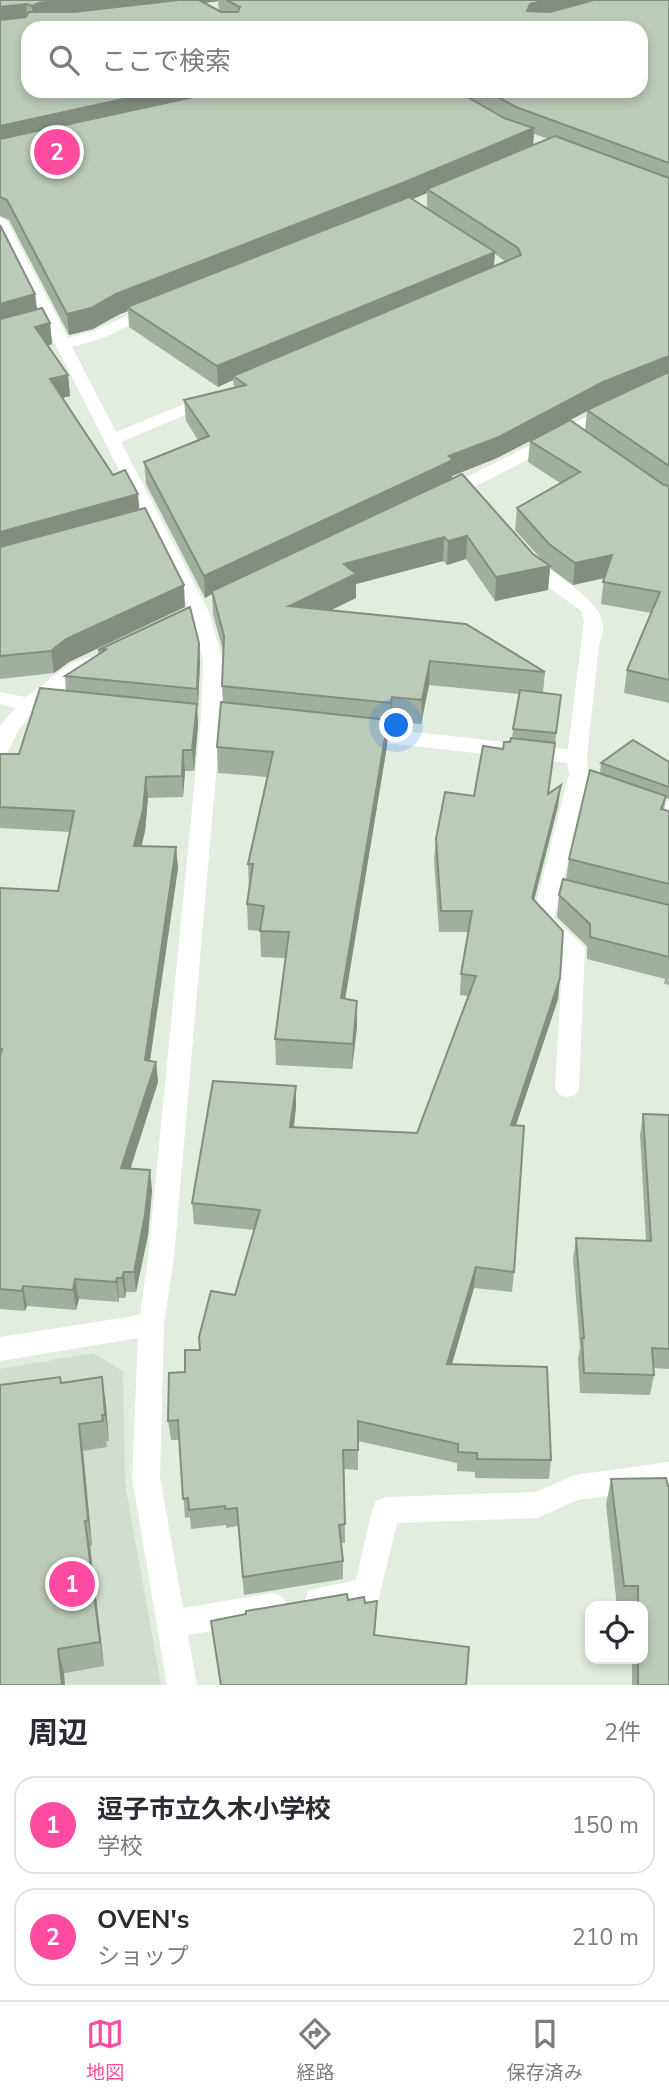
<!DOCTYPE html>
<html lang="ja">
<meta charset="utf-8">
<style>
body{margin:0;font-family:"Nunito Sans","Noto Sans JP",sans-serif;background:#f2f2f3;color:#2b2b33}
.controls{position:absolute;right:21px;bottom:21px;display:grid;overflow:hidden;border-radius:14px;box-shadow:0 4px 10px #0003}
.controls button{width:63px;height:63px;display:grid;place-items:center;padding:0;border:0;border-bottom:2px solid #e1e1e2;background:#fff;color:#2b2b33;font:35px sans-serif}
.you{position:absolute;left:397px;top:726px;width:24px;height:24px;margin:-18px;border:5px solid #fff;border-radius:50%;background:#1a73e8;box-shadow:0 0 0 10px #1a73e833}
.badge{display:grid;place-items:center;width:46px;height:46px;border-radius:50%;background:#ff4ca1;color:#fff;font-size:23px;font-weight:700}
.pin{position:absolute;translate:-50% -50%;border:4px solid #fff;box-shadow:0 2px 7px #0006}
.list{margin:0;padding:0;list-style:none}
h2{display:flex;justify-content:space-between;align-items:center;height:91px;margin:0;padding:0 28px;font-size:30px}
h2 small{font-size:23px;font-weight:400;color:#7c7c81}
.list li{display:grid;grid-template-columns:46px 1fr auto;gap:21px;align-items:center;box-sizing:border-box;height:98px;margin:0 14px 14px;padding:0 14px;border:2px solid #e1e1e2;border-radius:21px}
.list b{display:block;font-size:26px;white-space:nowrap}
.list p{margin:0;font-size:23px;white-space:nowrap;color:#7c7c81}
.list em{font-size:23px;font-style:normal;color:#7c7c81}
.icon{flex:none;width:38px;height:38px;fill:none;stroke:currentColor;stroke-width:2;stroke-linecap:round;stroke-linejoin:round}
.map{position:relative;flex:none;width:669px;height:1685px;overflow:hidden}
.search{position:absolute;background:#fff;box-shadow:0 4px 10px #0003;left:21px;right:21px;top:21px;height:77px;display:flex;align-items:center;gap:18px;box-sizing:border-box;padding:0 24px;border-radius:21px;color:#7c7c81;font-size:26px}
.sheet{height:315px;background:#fff}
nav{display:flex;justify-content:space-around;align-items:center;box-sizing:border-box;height:98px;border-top:2px solid #e1e1e2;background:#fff;font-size:19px;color:#7c7c81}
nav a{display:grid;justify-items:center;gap:4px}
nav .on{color:#ff4ca1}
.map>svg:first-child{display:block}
.built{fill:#d1ddce}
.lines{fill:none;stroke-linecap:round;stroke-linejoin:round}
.lane{fill:#fff;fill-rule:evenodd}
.street{fill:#fff;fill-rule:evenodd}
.wall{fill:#a1af9e;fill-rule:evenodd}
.shaded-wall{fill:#838e81}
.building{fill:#bbcbb8;stroke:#838e81;stroke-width:2}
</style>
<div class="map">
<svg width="669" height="1685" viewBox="0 0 669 1685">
<rect width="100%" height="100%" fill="#e2ede0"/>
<!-- built -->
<polygon class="built" points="93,1353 123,1371 125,1483 161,1685 0,1685 0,1369"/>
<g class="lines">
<!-- lane -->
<g class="lane">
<path d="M529 552 535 554C557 584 624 604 597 649H583L581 645 584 621 581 611 533 576 520 558Z"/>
<polygon points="578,771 585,773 588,778 554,918 585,948 579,1088 575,1095 567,1097 559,1095 555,1088 563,951 532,920 568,778 571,773"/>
</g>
<!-- street -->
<g class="street">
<polygon points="170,0 186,0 239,28 223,28"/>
<polygon points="0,217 7,221 68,338 94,331 148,306 153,304 161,309 106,337 72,347 116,432 204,396 216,396 218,399 216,402 121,442 209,612 223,661 221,717 174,1258 164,1324 160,1477 183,1608 273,1593 283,1597 287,1607 283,1617 273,1621 188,1635 197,1685 167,1685 132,1477 138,1338 0,1361 0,1337 140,1315 148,1258 201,717 203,661 191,612 0,235"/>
<polygon points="612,404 618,405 620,409 618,413 451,499 439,499 436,495 439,491"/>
<polygon points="590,639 597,641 599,645 587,757 588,774 669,802 669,817 571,783 567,763 359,740 352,738 349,733 352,728 359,726 568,749 581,645 583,641"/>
<polygon points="90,657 97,659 100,663 36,709 19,729 7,754 0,756 0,726 15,708 0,704 0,692 26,697 70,664"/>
<polygon points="669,1462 669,1488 577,1500 538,1518 397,1523 378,1602 319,1614 309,1610 305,1600 309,1590 356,1580 372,1510 376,1501 386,1497 536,1492 575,1475"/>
</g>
</g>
<!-- wall -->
<g class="wall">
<path d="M0 0H669V703L624 693 627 670 651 613 601 604 604 578 573 585 550 568 548 590 495 601 466 559 447 565 443 561 356 584V598L331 610 545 672 543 693 561 695 549 793 558 806 534 901 558 999 516 1125 514 1272 512 1292 474 1288 452 1364 551 1460 549 1479 475 1478V1472L457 1471V1463L358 1441V1470L344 1469 345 1543H341L343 1561V1579L244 1595 238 1526 226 1528V1525L191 1529 190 1517 185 1518 179 1440H171L168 1421 185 1372 235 1295 254 1230 194 1224 192 1203 296 1086V1107L294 1127 417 1133 468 996 460 995 461 974 468 932H439L434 860 436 839 474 796 503 749 510 742 512 738 519 694 429 685 421 724 391 721 390 727H388L387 746 345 999 357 1001V1027L352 1069 276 1065 275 1039 285 958 261 957 260 931 248 930 247 904 249 890 248 864 267 777 218 773 217 747 223 702 222 686 224 654 213 614 212 594 205 598 146 484 144 462 198 440 186 421 184 400 234 388 233 380 218 387 129 327 128 311 118 315 93 329 69 335 9 220 0 216ZM218 1 219 10 205 3 211 2ZM641 28V91H28ZM534 134 548 139 533 145ZM427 193V208L412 199ZM495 254 506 262 494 267ZM587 411 585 430 570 420ZM530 441 528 462 560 483 517 508 515 530 542 560 533 554 452 479V476L497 458Z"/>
<polygon points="0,225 37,309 50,323 52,344 47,346 68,375 70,396 62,398 113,475 139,510 185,607 69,662 54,673 0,679"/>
<polygon points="199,643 200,661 198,707 197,707 198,725 194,771 185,771 183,797 148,798 145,831 141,846 176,847 178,868 150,1061 156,1062 158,1082 130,1169 152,1190 148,1235 136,1292 126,1292 125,1298 119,1298 119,1302 79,1299 76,1310 27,1306 25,1311 0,1309 0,888 58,891 70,832 0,828 0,754 19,754 66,691 65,676 98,655 98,650"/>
<polygon points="669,762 669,799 666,798 664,810 669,811 669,985 664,984 665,979 587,959 587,946 557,917 559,895 566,880 569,859 600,773 601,763"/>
<polygon points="643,1114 669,1115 669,1369 653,1368 654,1375 650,1395 580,1393 578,1358 580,1348 573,1259 576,1238 646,1241 640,1135"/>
<polygon points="102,1377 109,1441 106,1441 107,1447 83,1451 92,1546 90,1546 104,1666 0,1685 61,1383"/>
<polygon points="611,1479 668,1486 669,1685 632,1685 632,1659 643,1659 643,1606 617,1606 606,1505"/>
<polygon points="348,1600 365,1603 377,1601 375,1635 466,1685 220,1685 211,1621"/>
</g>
<!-- shaded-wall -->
<g class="shaded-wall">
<polygon points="63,0 176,0 34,25 32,6 39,3"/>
<polygon points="198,0 218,0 218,1 198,4"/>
<polygon points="545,0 620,0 528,22 527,11 530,4"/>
<polygon points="26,4 28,22 0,26 0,7"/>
<polygon points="160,91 249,91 0,146 0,126"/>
<polygon points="534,128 533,148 427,189 427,193 404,203 127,307 128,311 118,315 93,329 69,335 67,314"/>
<polygon points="495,252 493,272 233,376 233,380 218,387 217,366"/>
<polygon points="35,294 38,315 0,325 0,304"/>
<polygon points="50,323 52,344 37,348 35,327"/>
<polygon points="669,356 669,376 601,404 497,458 452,476 452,482 212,591 212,594 205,598 204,576 449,456 603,382"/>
<polygon points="68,375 70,396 52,401 50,379"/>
<polygon points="138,494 140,516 0,554 0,532"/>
<polygon points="467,536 466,559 447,565 448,541"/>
<polygon points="444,537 443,561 356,584 356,598 290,630 289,606 344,564"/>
<polygon points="612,555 609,577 573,585 575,563"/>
<polygon points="550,566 548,590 495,601 496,577"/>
<polygon points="184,585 185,607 69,662 54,673 51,651 66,639"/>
<polygon points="199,643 200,661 198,707 197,689"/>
<polygon points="430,661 429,685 421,724 422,700"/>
<polygon points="392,697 391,721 390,727 391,703"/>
<polygon points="197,704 198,725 194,771 192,750"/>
<polygon points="388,720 387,746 341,1024 341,998"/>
<polygon points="183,750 185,771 183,797 182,776"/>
<polygon points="146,777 148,798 145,831 137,867 134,846"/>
<polygon points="561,785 558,806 529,919 532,898"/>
<polygon points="176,847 178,868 147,1080 145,1060"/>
<polygon points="560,978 558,999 509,1146 511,1125"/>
<polygon points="357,1001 357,1027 352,1069 353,1044"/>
<polygon points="156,1062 158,1082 124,1189 121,1168"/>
<polygon points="296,1086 296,1107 291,1148 290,1127"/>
<polygon points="150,1170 152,1190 148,1235 136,1292 134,1272"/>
<polygon points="476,1267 474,1288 446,1384 447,1364"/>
<polygon points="124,1272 126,1292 125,1298 122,1278"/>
<polygon points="117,1278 119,1298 119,1302 116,1282"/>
<polygon points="75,1279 79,1299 76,1310 73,1290"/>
<polygon points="23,1286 27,1306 25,1311 22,1291"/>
<polygon points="102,1377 106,1404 109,1441 105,1415"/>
<polygon points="79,1424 83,1451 92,1546 88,1520"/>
<polygon points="85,1521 90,1546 104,1666 100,1642"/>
<polygon points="58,1649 64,1673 65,1685 62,1685"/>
</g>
<!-- building -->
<g class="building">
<polygon points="0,0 63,0 39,3 32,6 26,4 0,7"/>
<polygon points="179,0 199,0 221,12 238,12 240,7 226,0 545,0 530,4 527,11 550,12 594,0 669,0 669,163 516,107 487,91 641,91 641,28 28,28 28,91 160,91 0,126 0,20 26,17 29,12 73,12"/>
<polygon points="221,91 457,91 504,118 534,128 405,182 116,294 91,308 67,314 7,200 0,197 0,139"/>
<polygon points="555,136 669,178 669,356 603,382 499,437 449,456 453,460 204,576 144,462 209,436 184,400 246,385 233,376 521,255 518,248 427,189"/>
<polygon points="409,197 495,252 217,366 127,307"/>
<polygon points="0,225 35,294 0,304"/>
<polygon points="42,308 50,323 35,327 68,375 50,379 113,475 125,470 138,494 0,532 0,319"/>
<polygon points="669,372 669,466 587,410"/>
<polygon points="570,420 664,485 669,486 669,680 627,670 660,592 603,582 612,555 575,563 549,544 517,508 580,472 530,441"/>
<polygon points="462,474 533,554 550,566 496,577 467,536 448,541 444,537 344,564 356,574 289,606 466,624 545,672 430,661 422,700 392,697 391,703 222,686 224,636 212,591"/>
<polygon points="145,508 184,585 66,639 51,651 0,656 0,547"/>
<polygon points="190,607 199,643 197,689 65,676 107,649 98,650"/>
<polygon points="40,688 197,704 192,750 183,750 182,776 146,777 143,810 134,846 176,847 145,1060 156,1062 121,1168 150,1170 145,1215 134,1272 124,1272 122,1278 117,1278 116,1282 75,1279 73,1290 23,1286 22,1291 0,1289 0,1056 2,1049 0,1049 0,888 58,891 74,811 0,807 0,754 19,754"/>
<polygon points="520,690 561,695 556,733 513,729"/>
<polygon points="221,702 388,720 341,998 357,1001 353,1044 275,1039 289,932 260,931 264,906 247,904 253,864 248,864 273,752 217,747"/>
<polygon points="511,738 555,743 548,794 561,785 532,898 563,931 560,978 511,1125 524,1126 514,1272 476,1267 447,1364 547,1367 551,1460 477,1459 477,1453 458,1452 458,1444 358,1421 358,1450 343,1450 345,1524 339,1525 343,1561 243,1577 237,1508 225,1509 225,1506 189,1510 188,1498 183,1499 178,1420 168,1421 169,1373 185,1372 185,1350 200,1350 199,1337 211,1291 235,1295 260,1210 192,1203 213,1081 296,1086 290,1127 417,1133 476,976 461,974 472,911 441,911 436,839 445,792 474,796 483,746 503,749 504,742 510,742"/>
<polygon points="633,740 669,762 669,787 601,763"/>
<polygon points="590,770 666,796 661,809 669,811 669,884 569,859"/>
<polygon points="563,879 669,905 669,957 590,937 590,924 559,895"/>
<polygon points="643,1114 669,1115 669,1349 652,1348 654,1375 584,1373 582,1338 584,1338 576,1238 651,1241"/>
<polygon points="60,1377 61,1383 102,1377 105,1415 102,1415 103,1421 79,1424 88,1520 85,1521 100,1642 58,1649 62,1685 0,1685 0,1385"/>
<polygon points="666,1478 668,1486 669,1486 669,1685 638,1685 638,1659 643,1659 643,1606 638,1606 638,1586 624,1586 611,1479"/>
<polygon points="347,1594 348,1600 364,1597 365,1603 377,1601 374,1635 469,1647 466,1685 221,1685 211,1621 246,1614 246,1611"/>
</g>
</svg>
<div class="controls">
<button><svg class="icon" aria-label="locate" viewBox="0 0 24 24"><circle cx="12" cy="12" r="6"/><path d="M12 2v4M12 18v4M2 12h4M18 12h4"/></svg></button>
</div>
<div class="you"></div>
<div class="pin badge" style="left:72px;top:1584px">1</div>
<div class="pin badge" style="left:57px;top:152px">2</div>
<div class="search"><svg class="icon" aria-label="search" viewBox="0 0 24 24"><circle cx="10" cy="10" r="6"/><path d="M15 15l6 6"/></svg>ここで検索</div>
</div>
<section class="sheet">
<h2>周辺<small>2件</small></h2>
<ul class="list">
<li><span class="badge">1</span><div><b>逗子市立久木小学校</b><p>学校</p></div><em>150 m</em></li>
<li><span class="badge">2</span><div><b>OVEN's</b><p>ショップ</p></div><em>210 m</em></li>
</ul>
</section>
<nav>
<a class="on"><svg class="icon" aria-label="map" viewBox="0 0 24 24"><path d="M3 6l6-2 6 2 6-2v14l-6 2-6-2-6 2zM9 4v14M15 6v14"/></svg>地図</a>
<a><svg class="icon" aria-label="directions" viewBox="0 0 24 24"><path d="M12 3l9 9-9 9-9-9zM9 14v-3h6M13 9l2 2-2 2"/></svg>経路</a>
<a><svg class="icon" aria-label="saved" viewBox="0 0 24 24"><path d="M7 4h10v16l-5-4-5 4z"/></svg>保存済み</a>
</nav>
